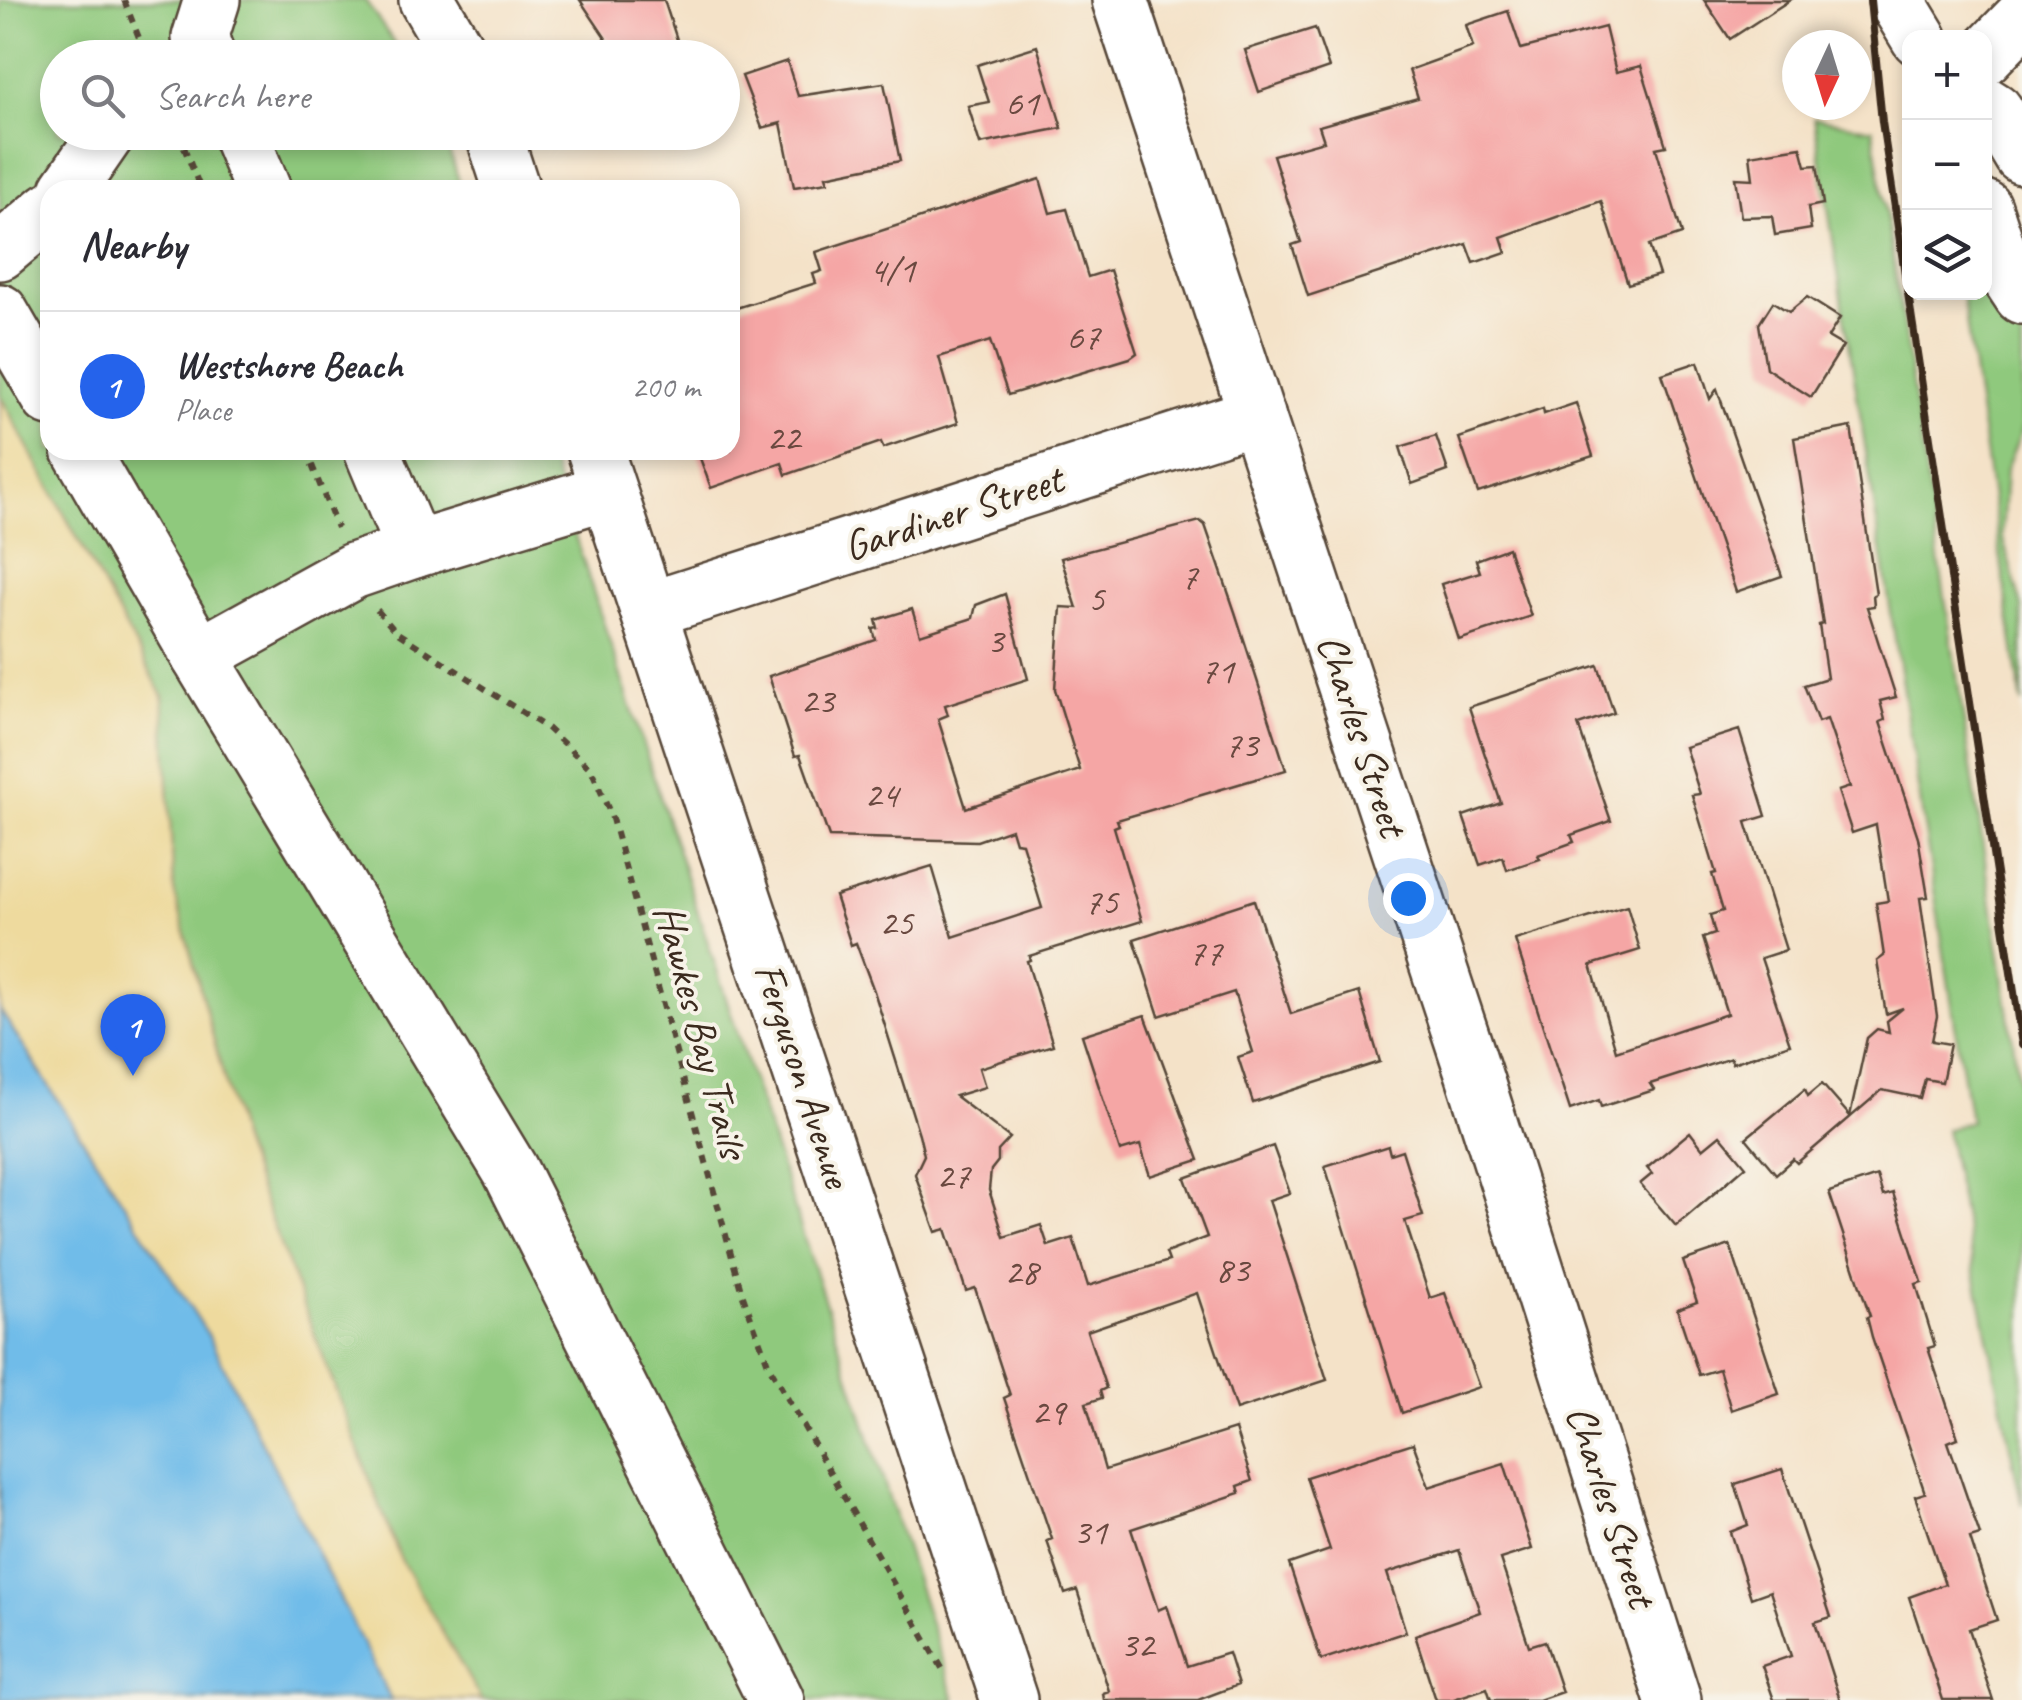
<!DOCTYPE html>
<meta charset="utf-8">
<style>
body{margin:0;font-family:Caveat,sans-serif;background:#f2f2f3;color:#2b2b33}
.controls{position:absolute;right:30px;top:30px;display:grid;overflow:hidden;border-radius:20px;box-shadow:0 5px 15px #0003}
.controls button{width:90px;height:90px;display:grid;place-items:center;padding:0;border:0;border-bottom:2px solid #e1e1e2;background:#fff;color:#2b2b33;font:50px sans-serif}
.compass{position:absolute;left:1782px;top:30px;width:90px;height:90px;border-radius:50%;background:#fff;box-shadow:0 5px 15px #0003;rotate:184deg}
.you{position:absolute;left:1408px;top:898px;width:35px;height:35px;margin:-25px;border:8px solid #fff;border-radius:50%;background:#1a73e8;box-shadow:0 0 0 15px #1a73e833}
.badge{display:grid;place-items:center;width:65px;height:65px;border-radius:50%;background:#2563eb;color:#fff;font-size:32px;font-weight:700}
.pin{position:absolute;translate:-50% -82px;filter:drop-shadow(0 2px 5px #0008)}
.pin::after{content:'';position:absolute;top:52px;width:35px;height:30px;background:inherit;clip-path:polygon(0 0,100% 0,50% 100%)}
.list{margin:0;padding:0;list-style:none}
h2{display:flex;justify-content:space-between;align-items:center;height:130px;margin:0;padding:0 40px;font-size:42px}
h2 small{font-size:32px;font-weight:400;color:#7c7c81}
.list li{display:grid;grid-template-columns:65px 1fr auto;gap:30px;align-items:center;box-sizing:border-box;height:150px;padding:0 40px;border-top:2px solid #e1e1e2}
.list b{display:block;font-size:38px;white-space:nowrap}
.list p{margin:0;font-size:32px;white-space:nowrap;color:#7c7c81}
.list em{font-size:32px;font-style:normal;color:#7c7c81}
.icon{flex:none;width:55px;height:55px;fill:none;stroke:currentColor;stroke-width:2;stroke-linecap:round;stroke-linejoin:round}
.map{position:relative;flex:none;width:2022px;height:1700px;overflow:hidden}
.search{position:absolute;background:#fff;box-shadow:0 5px 15px #0003;left:40px;top:40px;width:700px;height:110px;display:flex;align-items:center;gap:25px;box-sizing:border-box;padding:0 35px;border-radius:55px;color:#7c7c81;font-size:38px}
.panel{position:absolute;background:#fff;box-shadow:0 5px 15px #0003;left:40px;top:180px;width:700px;height:280px;border-radius:30px}
.map>svg:first-child{display:block}
.green{fill:#8fc97d;stroke:#657a4e;stroke-width:2.5}
.sand{fill:#eeda9e;stroke:#94825e;stroke-width:2.5}
.water{fill:#70bce9;stroke:#567384;stroke-width:2.5}
.building{fill:#f5a6a5}
.lines{fill:none;stroke-linecap:round;stroke-linejoin:round}
.minor-casing{stroke:#574638;stroke-width:60}
.major-casing{stroke:#574638;stroke-width:60}
.path{stroke:#574638;stroke-width:6;stroke-dasharray:8 8;stroke-linecap:butt}
.minor{stroke:#fff;stroke-width:55}
.major{stroke:#fff;stroke-width:55}
.rail{stroke:#3b2a1e;stroke-width:8}
.labels{text-anchor:middle;dominant-baseline:central;stroke-width:8;stroke-linejoin:round;paint-order:stroke}
.number-label{font-size:38px;fill:#6a4940}
.street-label{font-size:42px;fill:#3b2a1e;stroke:#f7f3e8}
</style>
<div class="map">
<svg width="2022" height="1700" viewBox="0 0 2022 1700">
<rect width="100%" height="100%" fill="#f7f3e8"/>
<filter id="ink" filterUnits="userSpaceOnUse"><feTurbulence type="fractalNoise" baseFrequency=".01" numOctaves="2"/><feDisplacementMap in="SourceGraphic" scale="20" xChannelSelector="R" yChannelSelector="G"/><feConvolveMatrix kernelMatrix="1 2 1 2 8 2 1 2 1" color-interpolation-filters="sRGB"/></filter>
<filter id="wash" filterUnits="userSpaceOnUse"><feTurbulence type="fractalNoise" baseFrequency=".0048" numOctaves="4" result="noise"/><feDisplacementMap in="SourceGraphic" scale="40" xChannelSelector="R" yChannelSelector="G"/><feGaussianBlur stdDeviation="2.25" result="paint"/><feColorMatrix in="noise" values="0 0 0 0 0 0 0 0 0 0 0 0 0 0 0 0 0 1.4 0 .05"/><feComposite in="paint" operator="in"/></filter>
<g filter="url(#wash)">
<rect width="100%" height="100%" fill="#f4e2c8"/>
<!-- green -->
<g class="green">
<polygon points="0,0 365,0 404,57 58,58 58,132 443,133 462,190 50,190 50,450 547,450 955,1700 481,1700 399,1556 241,1142 174,891 163,696 0,395"/>
<polygon points="1814,118 1873,129 2022,1100 2022,1506 1946,1130 1970,1121"/>
<polygon points="1985,217 2022,291 2022,430 2006,469 2002,535 2022,608 2022,704 1962,293 1984,292"/>
</g>
<!-- sand -->
<polygon class="sand" points="0,396 163,696 174,891 241,1142 399,1556 481,1700 391,1700 207,1333 0,1010"/>
<!-- water -->
<polygon class="water" points="0,1010 207,1333 391,1700 0,1700"/>
<g id="blocks">
<!-- building -->
<g class="building">
<polygon points="580,0 664,0 683,58 619,58"/>
<polygon points="1704,0 1790,0 1730,39"/>
<polygon points="1508,11 1521,49 1605,27 1616,72 1641,66 1666,146 1656,148 1682,234 1649,245 1659,275 1628,284 1601,201 1501,237 1506,252 1474,263 1467,244 1308,296 1292,245 1301,242 1273,155 1324,141 1319,126 1418,98 1409,70 1473,47 1466,25"/>
<polygon points="1315,28 1329,68 1259,92 1245,50"/>
<polygon points="1037,46 1062,128 980,144 968,106 989,102 977,65"/>
<polygon points="787,61 798,96 884,83 900,161 826,176 828,182 794,187 781,123 762,128 742,76"/>
<polygon points="1801,147 1806,166 1817,165 1823,204 1808,207 1811,229 1775,235 1772,216 1741,217 1735,178 1753,179 1750,155"/>
<polygon points="1040,179 1050,213 1067,209 1088,277 1110,270 1137,353 1130,358 1008,395 990,341 939,357 958,423 883,448 881,442 786,475 782,463 711,488 697,450 730,450 730,310 816,283 813,274 822,271 816,252"/>
<polygon points="1807,297 1840,318 1828,337 1843,346 1811,397 1766,368 1759,324 1773,302 1789,312"/>
<polygon points="1698,362 1710,399 1717,389 1782,576 1736,592 1662,374"/>
<polygon points="1576,403 1593,456 1478,493 1459,438 1543,409 1544,414"/>
<polygon points="1851,427 1876,594 1873,595 1874,606 1867,607 1896,697 1880,701 1885,720 1880,722 1918,837 1928,897 1920,898 1937,1016 1932,1041 1950,1044 1942,1082 1925,1079 1920,1098 1882,1090 1797,1163 1793,1159 1776,1174 1746,1138 1805,1089 1808,1096 1822,1084 1850,1116 1867,1038 1877,1029 1889,1032 1887,1021 1903,1008 1886,1014 1877,961 1884,956 1876,903 1888,901 1876,825 1852,833 1838,791 1850,787 1827,719 1818,722 1804,685 1827,678 1819,625 1823,624 1794,438"/>
<polygon points="1436,436 1448,471 1412,484 1400,447"/>
<polygon points="1200,521 1205,525 1235,612 1286,770 1117,820 1119,825 1114,827 1142,921 1029,956 1030,960 1027,961 1053,1045 979,1068 985,1087 955,1096 1010,1138 998,1151 998,1161 991,1170 989,1190 1004,1237 1041,1225 1048,1246 1073,1238 1088,1286 1169,1261 1166,1253 1207,1237 1185,1178 1273,1146 1290,1193 1269,1200 1327,1380 1236,1410 1197,1293 1087,1331 1106,1388 1100,1391 1102,1398 1086,1403 1105,1470 1235,1429 1252,1481 1238,1486 1240,1493 1131,1529 1158,1610 1167,1606 1187,1666 1228,1653 1238,1685 1198,1700 1104,1700 1103,1693 1109,1691 1077,1590 1065,1594 1047,1541 1052,1539 1004,1398 1010,1395 975,1288 966,1291 946,1229 936,1232 915,1174 924,1155 919,1134 874,991 856,943 851,945 835,896 932,866 953,937 1042,908 1022,843 1015,842 1011,829 977,841 829,837 800,755 795,756 769,676 876,640 873,629 878,628 876,620 912,609 920,635 973,618 976,605 1005,594 1028,679 945,705 948,715 938,719 966,808 1080,770 1055,689 1061,607 1077,608 1061,558"/>
<polygon points="1508,548 1531,616 1459,640 1441,584 1480,572 1476,560"/>
<polygon points="1598,665 1614,713 1578,725 1611,821 1571,835 1574,842 1538,855 1540,859 1507,870 1503,857 1480,865 1463,816 1501,803 1469,707"/>
<polygon points="1739,730 1766,816 1746,822 1786,950 1761,958 1790,1044 1732,1063 1731,1058 1650,1084 1654,1090 1601,1107 1599,1100 1570,1110 1515,940 1627,906 1640,950 1591,965 1616,1051 1727,1014 1703,938 1715,934 1710,915 1723,911 1712,874 1716,873 1692,795 1700,794 1685,747"/>
<polygon points="1254,900 1291,1014 1359,992 1380,1062 1253,1103 1238,1057 1253,1052 1234,992 1159,1016 1134,939"/>
<polygon points="1145,1015 1199,1160 1150,1176 1140,1145 1120,1151 1082,1035"/>
<polygon points="1690,1132 1703,1149 1720,1135 1746,1166 1676,1226 1640,1184 1652,1174 1647,1168"/>
<polygon points="1388,1146 1390,1154 1402,1150 1423,1216 1405,1221 1430,1298 1445,1293 1479,1387 1402,1413 1325,1166"/>
<polygon points="1877,1176 1883,1196 1893,1193 1922,1282 1916,1284 1935,1346 1928,1348 1958,1438 1948,1442 1980,1535 1970,1538 1997,1620 1969,1629 1993,1700 1943,1700 1909,1597 1945,1584 1915,1496 1925,1493 1872,1337 1867,1317 1870,1316 1829,1192"/>
<polygon points="1730,1245 1779,1394 1731,1410 1719,1369 1699,1375 1677,1309 1697,1302 1683,1261"/>
<polygon points="1413,1443 1429,1487 1504,1463 1532,1549 1500,1559 1529,1646 1545,1641 1562,1692 1539,1700 1491,1700 1487,1688 1451,1700 1436,1700 1415,1635 1480,1612 1459,1550 1387,1573 1406,1632 1321,1660 1289,1564 1330,1550 1306,1477"/>
<polygon points="1782,1469 1831,1617 1815,1622 1840,1700 1774,1700 1762,1666 1791,1656 1770,1591 1751,1598 1730,1532 1748,1525 1735,1484"/>
</g>
</g>
</g>
<g filter="url(#ink)">
<use href="#blocks" fill-opacity="0" stroke="#574638" stroke-width="2.5"/>
<g class="lines">
<defs>
<g id="minor">
<polyline points="427,0 461,58"/>
<polyline points="1120,0 1473,1072 1673,1700"/>
<polyline points="1984,57 2022,18"/>
<polyline points="208,58 200,38 212,0"/>
<polyline points="239,132 263,190"/>
<polyline points="493,132 512,190"/>
<polyline points="68,190 108,132"/>
<polyline points="0,252 50,210"/>
<polyline points="0,312 50,398"/>
<polyline points="80,450 199,656 510,1170 776,1700"/>
<polyline points="372,450 414,550 608,491"/>
<polyline points="595,450 1009,1700"/>
<polyline points="649,610 1257,415"/>
<polyline points="199,656 353,571 414,550"/>
</g>
<g id="major">
<polyline points="1896,0 1919,38"/>
<polyline points="1984,104 1995,111 2022,156"/>
<polyline points="1984,208 2004,269 2022,296"/>
</g>
</defs>
<!-- minor casing -->
<use href="#minor" class="minor-casing"/>
<!-- major casing -->
<use href="#major" class="major-casing"/>
<!-- path -->
<g class="path">
<polyline points="124,0 147,58"/>
<polyline points="178,132 201,190"/>
<polyline points="306,450 337,528"/>
<polyline points="377,610 396,632 547,728 591,769 611,815 741,1290 769,1366 946,1675"/>
</g>
<!-- minor -->
<use href="#minor" class="minor"/>
<!-- major -->
<use href="#major" class="major"/>
<!-- rail -->
<polyline class="rail" points="1870,0 1882,122 2022,1045"/>
</g>
</g>
<g class="labels">
<!-- number labels -->
<g class="number-label">
<text x="1022" y="102">61</text>
<text x="892" y="269">4/1</text>
<text x="1083" y="336">67</text>
<text x="783" y="437">22</text>
<text x="1189" y="576">7</text>
<text x="1096" y="598">5</text>
<text x="995" y="640">3</text>
<text x="1217" y="670">71</text>
<text x="817" y="700">23</text>
<text x="1241" y="744">73</text>
<text x="881" y="794">24</text>
<text x="1101" y="901">75</text>
<text x="896" y="922">25</text>
<text x="1205" y="952">77</text>
<text x="953" y="1175">27</text>
<text x="1232" y="1269">83</text>
<text x="1021" y="1271">28</text>
<text x="1048" y="1411">29</text>
<text x="1090" y="1531">31</text>
<text x="1137" y="1644">32</text>
</g>
<!-- street labels -->
<g class="street-label">
<text transform="translate(953 513) rotate(-18)">Gardiner Street</text>
<text transform="translate(1362 735) rotate(72)">Charles Street</text>
<text transform="translate(701 1031) rotate(75)">Hawkes Bay Trails</text>
<text transform="translate(803 1075) rotate(72)">Ferguson Avenue</text>
<text transform="translate(1611 1506) rotate(72)">Charles Street</text>
</g>
</g>
</svg>
<div class="controls">
<button>+</button>
<button>−</button>
<button><svg class="icon" aria-label="layers" viewBox="0 0 24 24"><path d="M12 4l9 5-9 5-9-5zM3 14l9 5 9-5"/></svg></button>
</div>
<svg class="compass" viewBox="-18 -18 36 36"><path d="M0-13l5 13h-10z" fill="#e53935"/><path d="M0 13l5-13h-10z" fill="#7c7c81"/></svg>
<div class="you"></div>
<div class="pin badge" style="left:133px;top:1076px">1</div>
<div class="search"><svg class="icon" aria-label="search" viewBox="0 0 24 24"><circle cx="10" cy="10" r="6"/><path d="M15 15l6 6"/></svg>Search here</div>
<section class="panel">
<h2>Nearby<small></small></h2>
<ul class="list">
<li><span class="badge">1</span><div><b>Westshore Beach</b><p>Place</p></div><em>200 m</em></li>
</ul>
</section>
</div>
